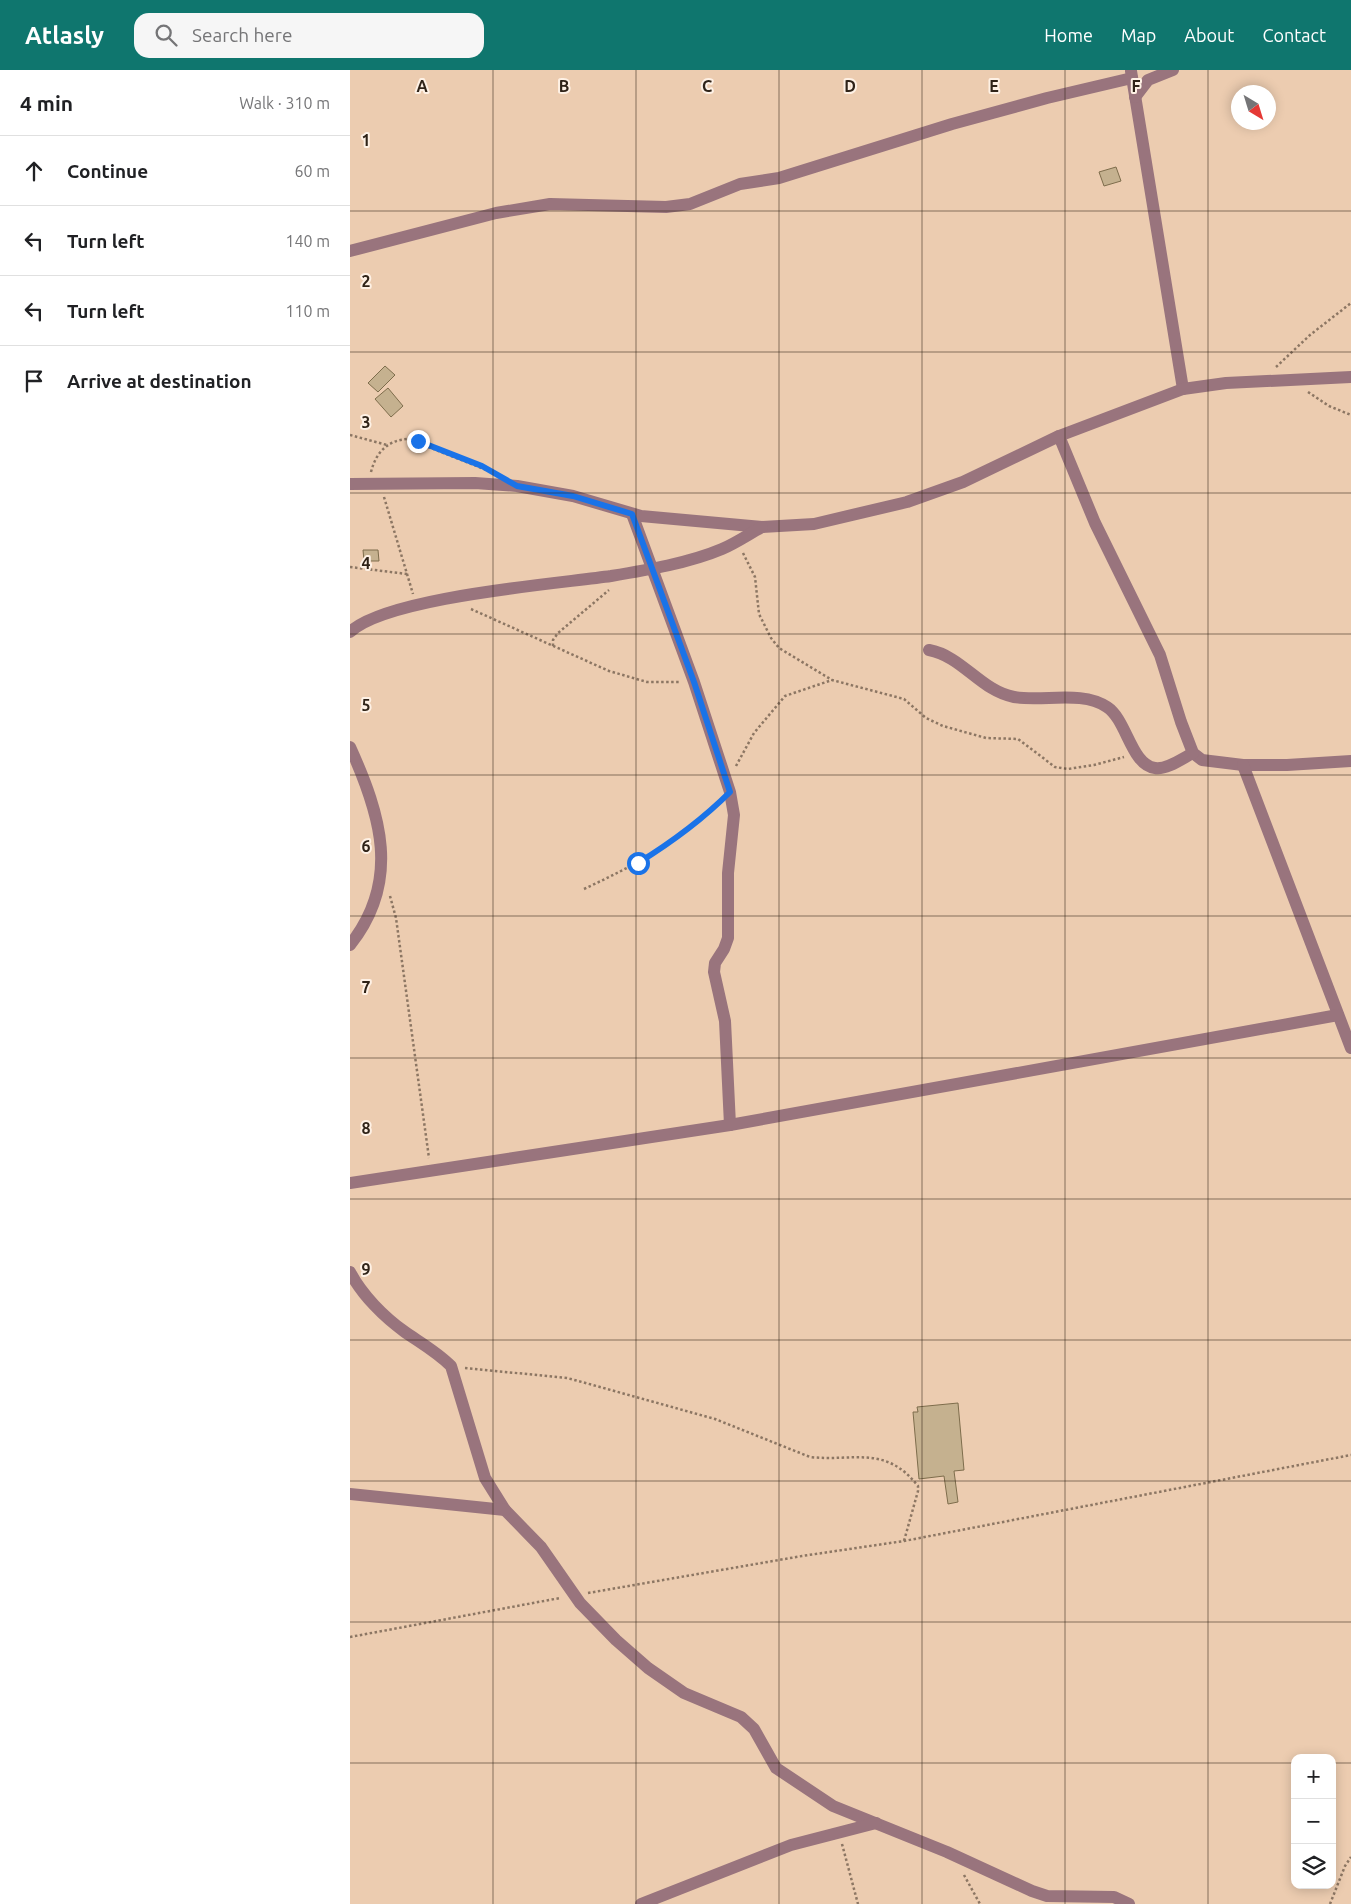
<!DOCTYPE html>
<meta charset="utf-8">
<style>
body{margin:0;font-family:Ubuntu,sans-serif;background:#f6f6f6;color:#202124}
.controls{position:absolute;right:15px;bottom:15px;display:grid;overflow:hidden;border-radius:10px;box-shadow:0 2px 12px #0003}
.controls button{width:45px;height:45px;display:grid;place-items:center;padding:0;border:0;border-bottom:1px solid #e0e0e0;background:#fff;color:#202124;font:25px sans-serif}
.compass{position:absolute;left:881px;top:15px;width:45px;height:45px;border-radius:50%;background:#fff;box-shadow:0 2px 12px #0003;rotate:142deg}
.stop{position:absolute;width:15px;height:15px;margin:-11px;border:4px solid #1a73e8;border-radius:50%;background:#fff}
.stop.end{background:#1a73e8;border-color:#fff;box-shadow:0 1px 5px #0008}
.list{margin:0;padding:0;list-style:none}
h2{display:flex;justify-content:space-between;align-items:center;height:65px;margin:0;padding:0 20px;font-size:21px}
h2 small{font-size:16px;font-weight:400;color:#757577}
.list li{display:grid;grid-template-columns:32px 1fr auto;gap:15px;align-items:center;box-sizing:border-box;height:70px;padding:0 20px;border-top:1px solid #e0e0e0}
.list b{display:block;font-size:19px;white-space:nowrap}
.list em{font-size:16px;font-style:normal;color:#757577}
.icon{flex:none;width:28px;height:28px;fill:none;stroke:currentColor;stroke-width:2;stroke-linecap:round;stroke-linejoin:round}
.map{position:relative;flex:none;width:1001px;height:1834px;overflow:hidden}
header{display:flex;align-items:center;gap:30px;box-sizing:border-box;height:70px;padding:0 25px;background:#0f766e;color:#fff}
header strong{font-size:24px}
nav{display:flex;gap:28px;margin-inline-start:auto;font-size:18px}
.search{width:350px;height:45px;background:#f6f6f6;display:flex;align-items:center;gap:12px;box-sizing:border-box;padding:0 18px;border-radius:15px;color:#757577;font-size:19px}
main{display:flex}
aside{flex:1;background:#fff}
.map>svg:first-child{display:block}
.building{fill:#c5b18f;stroke:#7e6d4c}
.lines{fill:none;stroke-linecap:round;stroke-linejoin:round}
.path{stroke:#8c7663;stroke-width:2.5;stroke-dasharray:2.5 2.5;stroke-linecap:butt}
.minor{stroke:#99747d;stroke-width:12}
.route{stroke:#1a73e8;stroke-width:6}
.grid{fill:none;stroke:#2f2318;stroke-width:1;stroke-opacity:0.55}
.grid-label{font-size:16px;text-anchor:middle;font-weight:bold;fill:#2f2318;stroke:#fef1e5;stroke-width:4;stroke-linejoin:round;paint-order:stroke}
</style>
<header>
<strong>Atlasly</strong>
<div class="search"><svg class="icon" aria-label="search" viewBox="0 0 24 24"><circle cx="10" cy="10" r="6"/><path d="M15 15l6 6"/></svg>Search here</div>
<nav><a>Home</a><a>Map</a><a>About</a><a>Contact</a></nav>
</header>
<main>
<aside>
<h2>4 min<small>Walk · 310 m</small></h2>
<ul class="list">
<li><svg class="icon" aria-label="ahead" viewBox="0 0 24 24"><path d="M12 20V5M6 11l6-6 6 6"/></svg><div><b>Continue</b></div><em>60 m</em></li>
<li><svg class="icon" aria-label="left" viewBox="0 0 24 24"><path d="M17 20v-9H6M10 6l-5 5 5 5"/></svg><div><b>Turn left</b></div><em>140 m</em></li>
<li><svg class="icon" aria-label="left" viewBox="0 0 24 24"><path d="M17 20v-9H6M10 6l-5 5 5 5"/></svg><div><b>Turn left</b></div><em>110 m</em></li>
<li><svg class="icon" aria-label="arrive" viewBox="0 0 24 24"><path d="M6 21V4h12l-3 4 3 4H6"/></svg><div><b>Arrive at destination</b></div></li>
</ul>
</aside>
<div class="map">
<svg width="1001" height="1834" viewBox="0 0 1001 1834">
<rect width="100%" height="100%" fill="#ecccb0"/>
<!-- building -->
<g class="building">
<polygon points="766,97 771,111 754,116 749,102"/>
<polygon points="35,296 45,305 28,322 18,313"/>
<polygon points="38,318 53,336 41,347 25,329"/>
<polygon points="13,480 28,480 29,491 14,491"/>
<polygon points="608,1333 614,1400 604,1401 608,1432 598,1434 594,1406 569,1409 563,1342 568,1342 567,1337"/>
</g>
<g class="lines">
<!-- path -->
<g class="path">
<polyline points="926,297 960,265 1001,233"/>
<polyline points="958,322 979,336 1001,345"/>
<polyline points="0,365 37,375"/>
<path d="M21 402C26 382 38 370 58 369L139 401"/>
<polyline points="34,427 63,524"/>
<polyline points="393,483 405,507 409,544 421,568 429,578 482,610 554,629 576,648 593,656 636,668 668,669 705,697 718,699 744,695 774,687"/>
<polyline points="0,497 57,504"/>
<polyline points="121,539 259,601 297,612 330,612"/>
<polyline points="203,576 203,570 208,563 259,520"/>
<polyline points="386,696 404,663 435,626 482,610"/>
<path d="M234 819C283 796 330 772 369 733"/>
<polyline points="40,826 46,848 79,1088"/>
<path d="M115 1298 217 1308 232 1312 365 1349 460 1387C503 1392 535 1374 568 1416V1421L554 1471"/>
<polyline points="238,1523 452,1486 554,1471 1001,1385"/>
<polyline points="0,1567 210,1528"/>
<polyline points="492,1774 508,1834"/>
<polyline points="614,1805 630,1834"/>
<polyline points="980,1834 995,1796 1001,1787"/>
</g>
<!-- minor -->
<g class="minor">
<polyline points="781,1 833,319"/>
<polyline points="785,27 798,10 823,0"/>
<polyline points="0,181 146,143 200,134 316,137 340,134 390,114 429,108 602,54 697,28 782,8"/>
<polyline points="709,366 745,453 810,585 831,652 843,683 852,690 893,695 937,695 1001,691"/>
<polyline points="0,414 125,413 167,416 223,426 291,446 412,457 464,454 557,432 613,412 709,366 833,319 876,313 1001,307"/>
<polyline points="282,444 344,612 380,722 384,745 378,803 378,868 374,879 365,893 364,902 375,951 380,1055"/>
<path d="M0 562C37 527 205 514 261 506 297 500 339 493 372 479 386 473 399 464 412 457"/>
<path d="M579 580C612 586 631 621 664 627 693 632 732 620 757 637 777 650 781 695 805 698 817 700 833 688 843 683"/>
<path d="M0 677C31 745 51 811 0 875"/>
<polyline points="893,695 1001,978"/>
<polyline points="0,1113 380,1055 988,945"/>
<path d="M0 1202C12 1225 34 1247 55 1262 71 1273 87 1282 101 1296L135 1408 155 1440 191 1477 230 1533 266 1570 298 1598 334 1623 391 1647 404 1659 426 1698 483 1736 597 1782 682 1821 697 1826 764 1827 779 1834"/>
<polyline points="0,1424 155,1440"/>
<polyline points="291,1834 441,1775 526,1753"/>
</g>
</g>
<g class="lines">
<!-- route -->
<path class="route" d="M68 371 132 396 167 416 223 426 282 444 344 612 380 722C352 750 322 772 288 793"/>
</g>
<!-- grid -->
<path class="grid" d="M143 0V1834M286 0V1834M429 0V1834M572 0V1834M715 0V1834M858 0V1834M0 141H1001M0 282H1001M0 423H1001M0 564H1001M0 705H1001M0 846H1001M0 988H1001M0 1129H1001M0 1270H1001M0 1411H1001M0 1552H1001M0 1693H945M982 1693H1001"/>
<g class="grid-label">
<text x="72" y="22">A</text>
<text x="214" y="22">B</text>
<text x="357" y="22">C</text>
<text x="500" y="22">D</text>
<text x="644" y="22">E</text>
<text x="786" y="22">F</text>
<text x="16" y="76">1</text>
<text x="16" y="217">2</text>
<text x="16" y="358">3</text>
<text x="16" y="499">4</text>
<text x="16" y="641">5</text>
<text x="16" y="782">6</text>
<text x="16" y="923">7</text>
<text x="16" y="1064">8</text>
<text x="16" y="1205">9</text>
</g>
</svg>
<div class="controls">
<button>+</button>
<button>−</button>
<button><svg class="icon" aria-label="layers" viewBox="0 0 24 24"><path d="M12 4l9 5-9 5-9-5zM3 14l9 5 9-5"/></svg></button>
</div>
<svg class="compass" viewBox="-18 -18 36 36"><path d="M0-13l5 13h-10z" fill="#e53935"/><path d="M0 13l5-13h-10z" fill="#757577"/></svg>
<div class="stop" style="left:288px;top:793px"></div>
<div class="stop end" style="left:68px;top:371px"></div>
</div>
</main>
